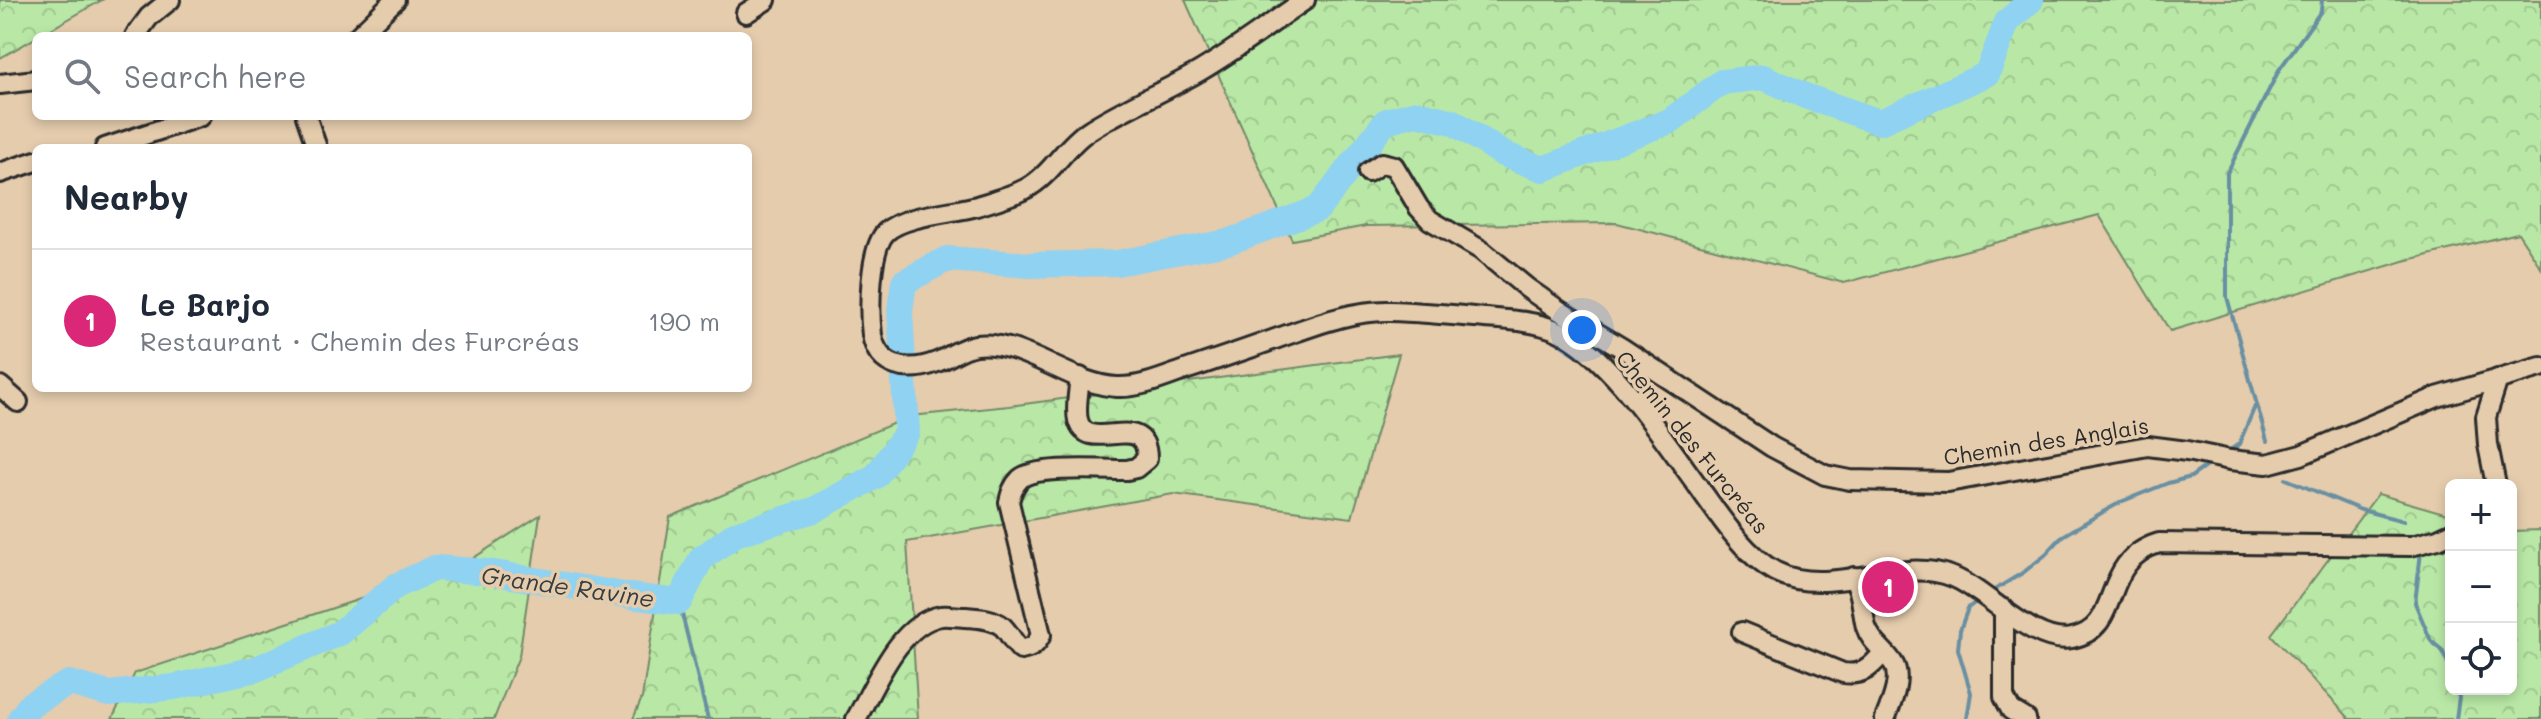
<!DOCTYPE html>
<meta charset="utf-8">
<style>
body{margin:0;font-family:Mali,sans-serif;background:#f2f2f3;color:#1f2937}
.controls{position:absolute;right:24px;bottom:24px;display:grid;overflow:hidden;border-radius:12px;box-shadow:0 4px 12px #0003}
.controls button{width:72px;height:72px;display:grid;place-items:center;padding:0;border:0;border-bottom:2px solid #e0e1e3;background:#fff;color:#1f2937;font:40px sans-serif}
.you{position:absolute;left:1582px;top:330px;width:28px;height:28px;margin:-20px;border:6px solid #fff;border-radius:50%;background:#1a73e8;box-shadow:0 0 0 12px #1a73e833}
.badge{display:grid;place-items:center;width:52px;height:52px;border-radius:50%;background:#db2777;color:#fff;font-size:26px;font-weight:700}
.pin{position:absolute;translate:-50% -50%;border:4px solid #fff;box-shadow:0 2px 8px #0006}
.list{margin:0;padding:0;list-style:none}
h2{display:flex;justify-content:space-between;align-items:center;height:104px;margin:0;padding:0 32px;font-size:34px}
h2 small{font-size:26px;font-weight:400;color:#747a83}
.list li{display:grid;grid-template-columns:52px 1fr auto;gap:24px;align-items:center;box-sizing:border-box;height:144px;padding:0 32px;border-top:2px solid #e0e1e3}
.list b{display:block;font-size:30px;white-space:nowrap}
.list p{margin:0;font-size:26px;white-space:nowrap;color:#747a83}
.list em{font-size:26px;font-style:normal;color:#747a83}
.icon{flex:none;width:44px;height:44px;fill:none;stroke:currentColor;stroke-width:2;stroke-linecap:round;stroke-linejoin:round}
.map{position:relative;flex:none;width:2541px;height:719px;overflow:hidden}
.search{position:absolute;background:#fff;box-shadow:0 4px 12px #0003;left:32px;top:32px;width:720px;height:88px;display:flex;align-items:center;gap:20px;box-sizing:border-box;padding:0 28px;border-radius:12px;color:#747a83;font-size:30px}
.panel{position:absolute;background:#fff;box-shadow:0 4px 12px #0003;left:32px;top:144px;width:720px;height:248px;border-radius:12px}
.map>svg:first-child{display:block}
.forest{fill:url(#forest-crowns);stroke:#728a68;stroke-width:2}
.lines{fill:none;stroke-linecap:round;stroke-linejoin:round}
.stream{stroke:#688fa2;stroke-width:4}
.river{stroke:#90d2f1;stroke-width:26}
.minor-casing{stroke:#2b2b2b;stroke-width:24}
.minor{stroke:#e5ccad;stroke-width:18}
.labels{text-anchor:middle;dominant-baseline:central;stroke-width:7;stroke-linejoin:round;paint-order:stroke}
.street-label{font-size:22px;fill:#2b2b2b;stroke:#e5ccad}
.water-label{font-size:24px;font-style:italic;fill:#353c3f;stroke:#e5ccad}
</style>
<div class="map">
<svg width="2541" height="719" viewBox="0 0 2541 719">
<defs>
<pattern id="forest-crowns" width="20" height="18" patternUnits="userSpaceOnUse" patternTransform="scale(2)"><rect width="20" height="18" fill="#b9e8a6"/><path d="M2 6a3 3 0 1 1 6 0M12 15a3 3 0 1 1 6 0" fill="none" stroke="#9fc78f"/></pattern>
</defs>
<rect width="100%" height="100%" fill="#e5ccad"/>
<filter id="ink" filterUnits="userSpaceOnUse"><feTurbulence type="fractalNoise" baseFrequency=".0125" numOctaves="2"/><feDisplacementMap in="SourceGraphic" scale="16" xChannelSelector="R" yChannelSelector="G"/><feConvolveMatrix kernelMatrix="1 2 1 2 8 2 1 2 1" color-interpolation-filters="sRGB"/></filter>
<g filter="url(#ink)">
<!-- forest -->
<g class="forest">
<polygon points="0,0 102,0 0,58"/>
<polygon points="1185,0 2541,0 2541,268 2518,233 2404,261 2170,331 2099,215 1844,283 1617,223 1366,226 1292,240"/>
<polygon points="1399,354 1352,518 1173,494 907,542 918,719 633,719 642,698 670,517 911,416 1009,406"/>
<polygon points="2378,494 2451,515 2451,689 2511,689 2511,531 2541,530 2541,719 2350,719 2271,635"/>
<polygon points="540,515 519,656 494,719 112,719 135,673 461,566"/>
</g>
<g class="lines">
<!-- stream -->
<g class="stream">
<polyline points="2267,441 2227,297 2227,173 2279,70 2321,11 2322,0"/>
<polyline points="2226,453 2239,444 2256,404"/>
<polyline points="2286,479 2361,510 2404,521"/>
<polyline points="2421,552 2415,603 2431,641 2442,650 2451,670"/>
<polyline points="1991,592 2024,572 2044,556 2063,536 2103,512 2123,501 2168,483 2191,477 2212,462"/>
<polyline points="679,602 708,719"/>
<polyline points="1967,719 1971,693 1958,649 1960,630 1968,608 1980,599"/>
<polyline points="2456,719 2459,697 2456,689"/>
</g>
<!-- river -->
<polyline class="river" points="20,719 31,704 69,683 109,694 174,687 256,669 340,633 396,586 435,568 488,572 630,596 679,602 701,559 735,534 814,510 876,476 907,432 900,311 904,282 947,259 1030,265 1117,263 1228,242 1318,209 1386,121 1416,113 1453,122 1503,154 1543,169 1670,121 1722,82 1763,77 1805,96 1880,122 1987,74 2007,22 2031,0"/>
<defs>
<g id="minor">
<path d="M1305 0C1270 24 1236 50 1200 71 1164 92 1123 108 1088 131 1065 146 1051 175 1027 188 1012 196 993 201 977 206 953 213 904 215 886 232 869 249 869 312 872 335 878 369 909 373 937 362 950 357 962 347 976 345 1023 339 1070 385 1117 387 1141 388 1165 377 1188 369 1218 359 1248 349 1278 338 1313 326 1352 310 1390 311 1422 312 1453 315 1485 318 1509 320 1535 321 1558 331 1610 355 1664 440 1698 486 1718 514 1745 556 1776 572 1829 599 1899 555 1953 577 1988 591 2034 646 2072 638 2125 627 2097 562 2159 543L2411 546 2438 539 2451 533"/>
<polyline points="746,13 766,0"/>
<polyline points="135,36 149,17 170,0"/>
<polyline points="358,36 395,0"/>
<polyline points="0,84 36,80"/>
<polyline points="306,116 317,148"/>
<polyline points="105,148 201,116"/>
<polyline points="1368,172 1382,163 1394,166 1419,208 1430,220 1481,250 1527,288 1560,311 1622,348 1772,447 1825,475 1850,480 1948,482 2148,446 2187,451 2230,460 2267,464 2301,455 2437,397 2541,367"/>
<polyline points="0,173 36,161"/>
<polyline points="0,386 18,402"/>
<polyline points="2496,485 2488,445 2486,417 2498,379"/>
<path d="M1854 577C1862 593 1862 610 1866 627 1871 643 1885 650 1893 663 1903 678 1891 704 1885 719"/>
<polyline points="2004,609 2004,697 2011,710 2026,719"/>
<path d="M1742 632 1843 673C1863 676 1871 667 1883 653"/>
<path d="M856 719C875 686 899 623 941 616 948 615 958 617 966 617 977 618 992 618 1002 626 1009 632 1013 643 1021 650 1032 648 1036 645 1041 635L1009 502C1011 493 1013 486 1020 479 1035 465 1104 470 1127 470L1136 468 1147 459C1147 407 1087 457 1078 420 1075 408 1079 390 1080 377"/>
</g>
</defs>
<!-- minor casing -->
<use href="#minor" class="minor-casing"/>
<!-- minor -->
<use href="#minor" class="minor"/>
</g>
</g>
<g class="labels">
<!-- street labels -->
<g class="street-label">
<text transform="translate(2046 441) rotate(-9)">Chemin des Anglais</text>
<text transform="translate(1693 442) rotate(51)">Chemin des Furcréas</text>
</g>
<!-- water labels -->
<g class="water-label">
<text transform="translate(568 586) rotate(8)">Grande Ravine</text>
</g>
</g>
</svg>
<div class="controls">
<button>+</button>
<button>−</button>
<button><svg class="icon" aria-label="locate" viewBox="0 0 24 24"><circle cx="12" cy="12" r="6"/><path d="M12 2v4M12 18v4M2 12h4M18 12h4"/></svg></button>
</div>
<div class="you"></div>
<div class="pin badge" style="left:1888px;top:587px">1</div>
<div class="search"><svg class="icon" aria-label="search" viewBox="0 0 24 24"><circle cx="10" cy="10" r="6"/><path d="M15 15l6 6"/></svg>Search here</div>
<section class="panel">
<h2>Nearby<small></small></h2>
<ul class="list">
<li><span class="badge">1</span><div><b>Le Barjo</b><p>Restaurant · Chemin des Furcréas</p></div><em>190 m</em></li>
</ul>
</section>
</div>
